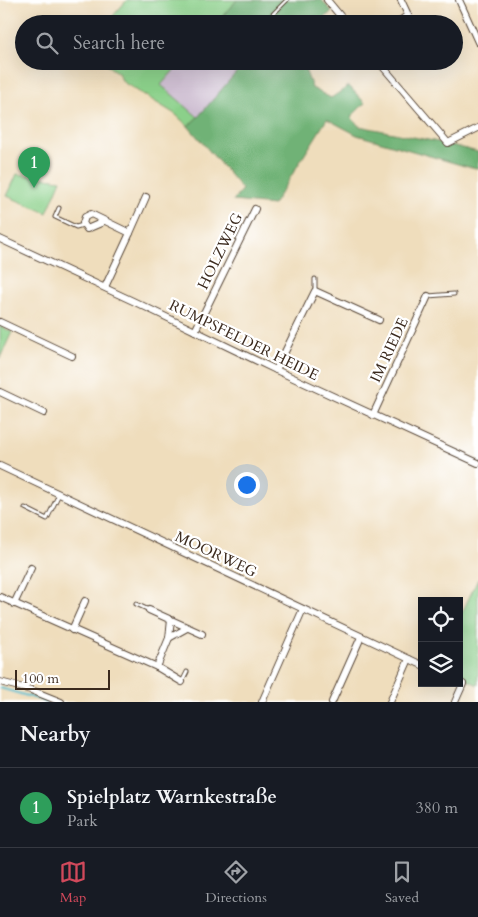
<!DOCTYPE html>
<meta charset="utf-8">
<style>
body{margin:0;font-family:Cardo,serif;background:#242831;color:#f1f3f6}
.controls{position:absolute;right:15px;bottom:15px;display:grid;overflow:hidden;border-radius:0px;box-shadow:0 5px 20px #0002}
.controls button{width:45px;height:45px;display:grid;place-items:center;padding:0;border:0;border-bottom:1px solid #363941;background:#171b24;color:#f1f3f6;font:25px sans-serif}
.scale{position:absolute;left:15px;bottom:12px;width:95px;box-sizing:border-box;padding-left:5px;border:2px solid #3b2a1e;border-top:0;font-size:14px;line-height:18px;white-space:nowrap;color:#3b2a1e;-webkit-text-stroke:4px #fff;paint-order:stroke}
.you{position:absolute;left:246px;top:484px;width:18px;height:18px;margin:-12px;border:4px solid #fff;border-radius:50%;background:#1a73e8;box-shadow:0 0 0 8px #1a73e833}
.badge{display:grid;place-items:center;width:32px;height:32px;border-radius:50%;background:#d1495b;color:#fff;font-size:16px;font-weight:700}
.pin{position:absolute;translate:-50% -41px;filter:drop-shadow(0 1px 2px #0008)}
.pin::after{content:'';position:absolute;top:26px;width:18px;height:15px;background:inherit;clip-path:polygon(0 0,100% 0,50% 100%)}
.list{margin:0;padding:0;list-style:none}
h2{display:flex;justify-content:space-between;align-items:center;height:65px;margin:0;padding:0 20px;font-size:21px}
h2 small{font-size:16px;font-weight:400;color:#9ea1a6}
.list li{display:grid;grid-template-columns:32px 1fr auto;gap:15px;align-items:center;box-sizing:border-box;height:80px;padding:0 20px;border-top:1px solid #363941}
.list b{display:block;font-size:19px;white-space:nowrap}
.list p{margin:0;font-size:16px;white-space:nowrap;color:#9ea1a6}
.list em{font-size:16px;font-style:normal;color:#9ea1a6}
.icon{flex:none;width:28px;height:28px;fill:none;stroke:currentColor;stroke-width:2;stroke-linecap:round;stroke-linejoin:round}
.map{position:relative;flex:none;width:478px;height:702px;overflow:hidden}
.search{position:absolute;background:#171b24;box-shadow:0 5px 20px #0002;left:15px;right:15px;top:15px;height:55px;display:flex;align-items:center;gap:12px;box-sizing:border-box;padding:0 18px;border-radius:28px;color:#9ea1a6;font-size:19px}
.sheet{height:145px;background:#171b24}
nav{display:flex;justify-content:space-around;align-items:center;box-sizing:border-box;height:70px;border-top:1px solid #363941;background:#171b24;font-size:14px;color:#9ea1a6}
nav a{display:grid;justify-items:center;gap:2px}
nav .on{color:#d1495b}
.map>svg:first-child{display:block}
.industrial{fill:#cebed1}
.green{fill:#8bd08a;stroke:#637d54}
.forest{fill:#70b276;stroke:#566e4a}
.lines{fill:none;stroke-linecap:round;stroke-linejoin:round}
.stream{stroke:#56bfd3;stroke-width:2}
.service-casing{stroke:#564536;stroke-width:5}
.minor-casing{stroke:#564536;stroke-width:8}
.service{stroke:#fff;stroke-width:3}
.minor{stroke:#fff;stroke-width:6}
.labels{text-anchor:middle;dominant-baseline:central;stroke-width:4.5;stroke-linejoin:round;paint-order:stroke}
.street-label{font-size:15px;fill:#3b2a1e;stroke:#fff}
</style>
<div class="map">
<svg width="478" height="702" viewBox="0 0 478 702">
<rect width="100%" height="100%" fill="#fff"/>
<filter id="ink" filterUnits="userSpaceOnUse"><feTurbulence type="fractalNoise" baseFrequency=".02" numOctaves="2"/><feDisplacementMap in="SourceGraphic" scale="10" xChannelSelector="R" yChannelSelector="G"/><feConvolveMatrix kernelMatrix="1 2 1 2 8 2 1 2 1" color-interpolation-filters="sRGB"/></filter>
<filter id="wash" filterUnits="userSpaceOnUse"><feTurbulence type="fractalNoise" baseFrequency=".0096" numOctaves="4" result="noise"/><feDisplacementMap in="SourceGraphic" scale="20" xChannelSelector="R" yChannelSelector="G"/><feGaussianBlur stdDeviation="1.12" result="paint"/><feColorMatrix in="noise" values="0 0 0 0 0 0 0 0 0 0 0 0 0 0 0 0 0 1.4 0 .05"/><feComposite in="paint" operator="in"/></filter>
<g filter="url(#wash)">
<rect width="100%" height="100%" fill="#efddbc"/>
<!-- industrial -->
<polygon class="industrial" points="182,61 246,61 198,117 161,85"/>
<!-- green -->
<g class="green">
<polygon points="127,0 237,0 215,24 106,24"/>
<polygon points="101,61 182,61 161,85 198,117 188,126 175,114 123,82 118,73"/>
<polygon points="17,174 61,180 47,213 7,196"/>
<polygon points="0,326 12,332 0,358"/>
<polygon points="478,579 478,685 459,676 459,619"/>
</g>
<!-- forest -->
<g class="forest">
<polygon points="237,0 322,0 332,12 314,24 222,24 218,21"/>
<polygon points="246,61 302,61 312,88 331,98 349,86 365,103 351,117 359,126 443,143 478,152 478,168 468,167 357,135 327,119 273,205 233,201 242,189 188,126 198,117"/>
</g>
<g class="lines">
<!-- stream -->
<polyline class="stream" points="0,688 48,702"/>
</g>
</g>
<g filter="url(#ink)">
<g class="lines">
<defs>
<g id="service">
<polyline points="263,24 287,0"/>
<polyline points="59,208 55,217 76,227 83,225"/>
<polyline points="315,291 315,279"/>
<polyline points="428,296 454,294"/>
<polyline points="25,508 47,519 59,494"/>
<polyline points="136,604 149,610"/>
<polyline points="182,682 187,672"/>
</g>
<g id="minor">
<polyline points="327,0 347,24"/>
<polyline points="459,0 478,42"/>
<polyline points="396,24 408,15 401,0"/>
<polyline points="378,61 448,143 478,128"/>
<polyline points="103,220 101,223 87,229 83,223 85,217 91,214 130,233 105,287"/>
<polyline points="130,233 146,197"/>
<polyline points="0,239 135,302 276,370 478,463"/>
<polyline points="0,322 72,356"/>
<polyline points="195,331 255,209"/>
<polyline points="276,370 315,291 379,320"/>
<polyline points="0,392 44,413"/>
<polyline points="373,415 428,296"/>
<polyline points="0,466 422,665"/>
<polyline points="0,597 157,667 169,638"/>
<polyline points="14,604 31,568"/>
<polyline points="149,610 202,634"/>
<polyline points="171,620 169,638 187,628"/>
<polyline points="72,630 85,601"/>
<polyline points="157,667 182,682"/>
<polyline points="0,682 31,690 61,702"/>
<polyline points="262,702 303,609"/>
<polyline points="332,702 361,637"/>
<polyline points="390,702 409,659"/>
<polyline points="455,702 463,684 459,682"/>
</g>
</defs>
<!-- service casing -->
<use href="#service" class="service-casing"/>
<!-- minor casing -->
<use href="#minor" class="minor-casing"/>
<!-- service -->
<use href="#service" class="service"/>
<!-- minor -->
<use href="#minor" class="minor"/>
</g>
</g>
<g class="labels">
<!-- street labels -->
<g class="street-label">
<text transform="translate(220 251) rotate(-64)">HOLZWEG</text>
<text transform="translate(244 340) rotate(26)">RUMPSFELDER HEIDE</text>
<text transform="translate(389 350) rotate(-65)">IM RIEDE</text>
<text transform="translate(216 554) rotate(25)">MOORWEG</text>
</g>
</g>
</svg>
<div class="controls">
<button><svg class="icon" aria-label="locate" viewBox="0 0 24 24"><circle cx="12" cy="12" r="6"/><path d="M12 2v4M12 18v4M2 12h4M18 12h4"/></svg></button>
<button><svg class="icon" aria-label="layers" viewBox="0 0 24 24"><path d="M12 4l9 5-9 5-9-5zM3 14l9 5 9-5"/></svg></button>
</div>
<div class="scale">100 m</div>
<div class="you"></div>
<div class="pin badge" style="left:34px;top:188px;background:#2e9e5b">1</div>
<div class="search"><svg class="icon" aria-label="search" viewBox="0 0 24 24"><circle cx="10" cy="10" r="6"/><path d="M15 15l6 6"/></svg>Search here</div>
</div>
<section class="sheet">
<h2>Nearby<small></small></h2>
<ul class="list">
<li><span class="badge" style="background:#2e9e5b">1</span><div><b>Spielplatz Warnkestraße</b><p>Park</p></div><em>380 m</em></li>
</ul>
</section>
<nav>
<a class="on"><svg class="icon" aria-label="map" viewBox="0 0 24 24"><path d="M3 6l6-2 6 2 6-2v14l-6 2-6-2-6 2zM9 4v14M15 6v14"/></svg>Map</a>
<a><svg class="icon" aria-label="directions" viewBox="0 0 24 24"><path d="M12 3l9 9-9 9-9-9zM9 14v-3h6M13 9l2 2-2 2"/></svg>Directions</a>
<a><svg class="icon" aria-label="saved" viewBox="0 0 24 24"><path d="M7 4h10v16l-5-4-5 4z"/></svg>Saved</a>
</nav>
